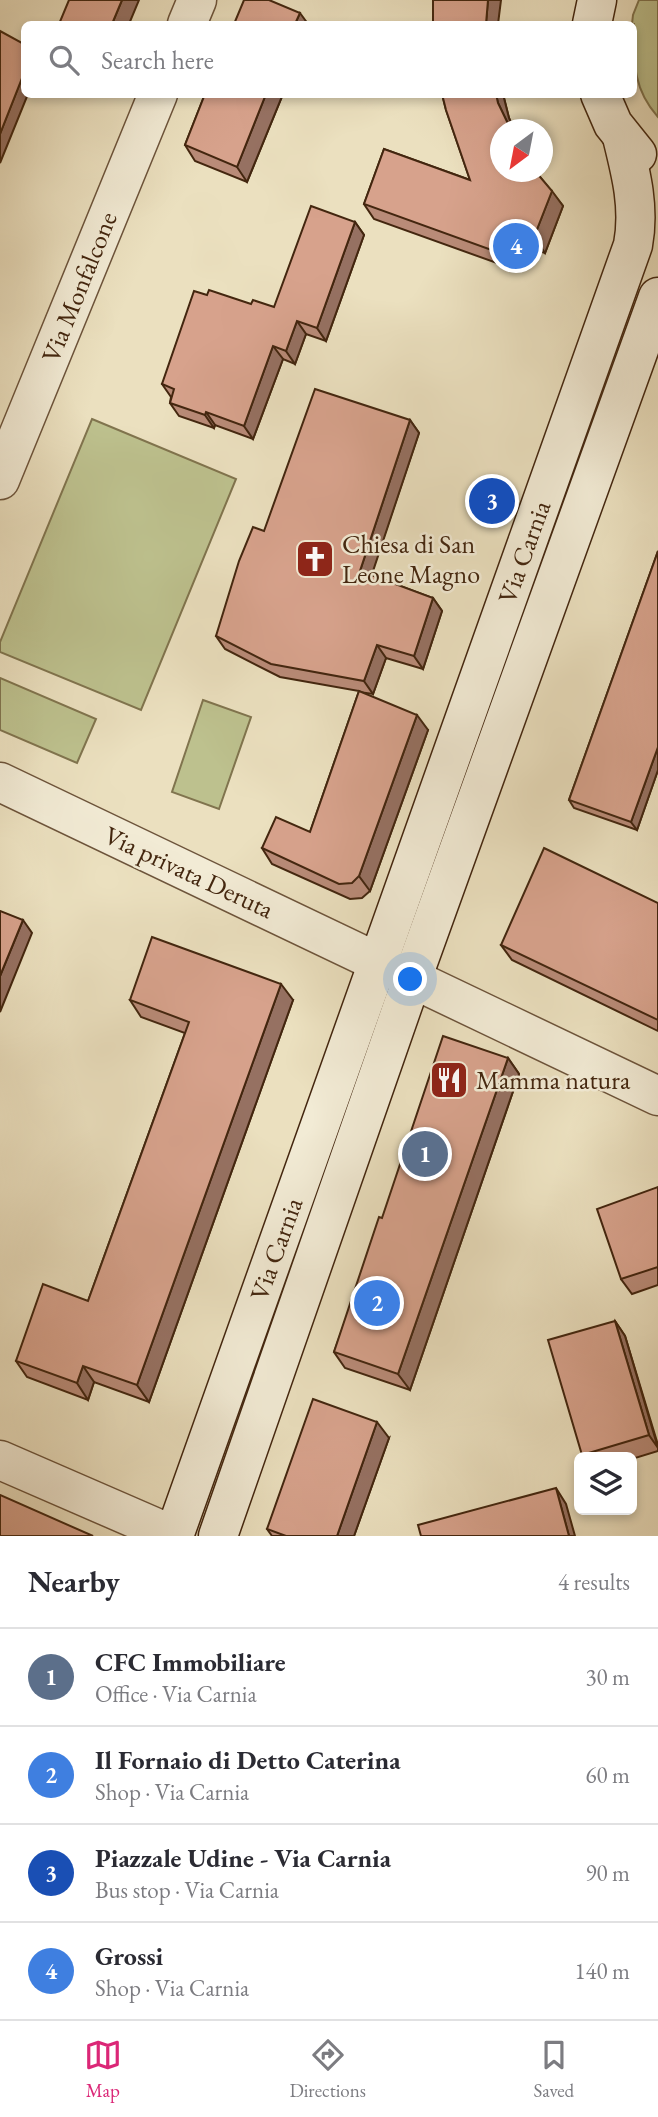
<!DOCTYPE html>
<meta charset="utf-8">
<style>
body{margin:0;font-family:"EB Garamond",serif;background:#f2f2f3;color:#2b2b33}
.controls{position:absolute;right:21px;bottom:21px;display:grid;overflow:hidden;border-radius:10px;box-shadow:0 4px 10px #0003}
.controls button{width:63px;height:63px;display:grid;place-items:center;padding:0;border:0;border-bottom:2px solid #e1e1e2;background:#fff;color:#2b2b33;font:35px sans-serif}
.compass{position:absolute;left:490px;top:119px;width:63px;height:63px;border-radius:50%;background:#fff;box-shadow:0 4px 10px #0003;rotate:212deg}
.you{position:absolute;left:411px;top:980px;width:24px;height:24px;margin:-18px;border:5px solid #fff;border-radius:50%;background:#1a73e8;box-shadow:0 0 0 10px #1a73e833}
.badge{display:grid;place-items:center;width:46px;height:46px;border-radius:50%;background:#db2777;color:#fff;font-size:23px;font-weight:700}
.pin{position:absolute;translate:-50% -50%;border:4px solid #fff;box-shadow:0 2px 7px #0006}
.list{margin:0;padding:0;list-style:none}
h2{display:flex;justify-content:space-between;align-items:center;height:91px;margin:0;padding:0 28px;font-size:30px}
h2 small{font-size:23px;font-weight:400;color:#7c7c81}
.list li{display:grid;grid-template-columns:46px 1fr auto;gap:21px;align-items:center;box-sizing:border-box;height:98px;padding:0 28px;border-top:2px solid #e1e1e2}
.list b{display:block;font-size:26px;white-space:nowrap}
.list p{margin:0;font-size:23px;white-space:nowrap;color:#7c7c81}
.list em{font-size:23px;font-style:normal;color:#7c7c81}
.icon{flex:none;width:38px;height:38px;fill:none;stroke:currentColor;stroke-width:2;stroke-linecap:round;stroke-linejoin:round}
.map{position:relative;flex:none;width:658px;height:1536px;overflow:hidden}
.search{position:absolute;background:#fff;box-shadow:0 4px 10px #0003;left:21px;right:21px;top:21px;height:77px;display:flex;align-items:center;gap:18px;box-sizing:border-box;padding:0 24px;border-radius:10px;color:#7c7c81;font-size:26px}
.sheet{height:483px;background:#fff}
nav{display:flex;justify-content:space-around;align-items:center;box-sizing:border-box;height:98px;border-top:2px solid #e1e1e2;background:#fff;font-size:19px;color:#7c7c81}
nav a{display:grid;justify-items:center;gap:4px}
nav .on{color:#db2777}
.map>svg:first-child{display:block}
.green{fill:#bdc18e;stroke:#80744e;stroke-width:2}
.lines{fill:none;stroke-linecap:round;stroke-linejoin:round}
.street-casing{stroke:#6d543b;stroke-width:41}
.secondary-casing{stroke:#43260f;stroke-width:41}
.street{stroke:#f2ebd5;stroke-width:38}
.secondary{stroke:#f2ebd5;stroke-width:38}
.wall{fill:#b98b78;stroke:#43260f;stroke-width:2}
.shaded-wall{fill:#967162;stroke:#43260f;stroke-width:2}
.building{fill:#d7a28c;stroke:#43260f;stroke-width:2}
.labels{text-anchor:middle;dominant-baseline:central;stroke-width:5;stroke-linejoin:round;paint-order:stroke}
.street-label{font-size:26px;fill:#43260f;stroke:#f2ebd5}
.poi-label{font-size:26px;fill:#43260f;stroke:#f2ebd5;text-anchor:start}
</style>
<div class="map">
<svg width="658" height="1536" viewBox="0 0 658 1536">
<rect width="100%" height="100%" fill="#ebe0bf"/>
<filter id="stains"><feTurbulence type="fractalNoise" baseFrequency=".00286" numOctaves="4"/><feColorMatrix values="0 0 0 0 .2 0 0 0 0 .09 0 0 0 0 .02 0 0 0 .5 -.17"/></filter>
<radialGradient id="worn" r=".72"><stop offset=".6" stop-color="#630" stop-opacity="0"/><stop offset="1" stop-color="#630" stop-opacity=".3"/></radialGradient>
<!-- green -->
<g class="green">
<path d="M639 0H658V117C632 88 634 61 634 24H632L633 15Z"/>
<polygon points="92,419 236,479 141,710 0,652 0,642"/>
<polygon points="0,678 96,719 77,763 0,730"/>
<polygon points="203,700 251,717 219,809 172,792"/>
</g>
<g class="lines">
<defs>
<g id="street">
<polyline points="187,24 197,0"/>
<polyline points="0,480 158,94"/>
<polyline points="0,782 658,1096"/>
<polyline points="0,1460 175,1536"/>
</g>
<g id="secondary">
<polyline points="592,24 597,0"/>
<polyline points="600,94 613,124 637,154"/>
<path d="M174 1536 633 245C640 208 631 173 622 137"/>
<polyline points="218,1536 412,979 658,297"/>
</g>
</defs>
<!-- street casing -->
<use href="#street" class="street-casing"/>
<!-- secondary casing -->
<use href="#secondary" class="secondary-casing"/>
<!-- street -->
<use href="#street" class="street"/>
<!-- secondary -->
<use href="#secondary" class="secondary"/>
</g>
<!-- wall -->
<g class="wall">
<polygon points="205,94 283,94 247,182 195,161 185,145"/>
<polygon points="442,94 503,94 509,118 514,130 500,130 500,172 536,172 563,206 545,253 516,243 508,267 374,219 364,204 384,149 470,180 446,110"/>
<polygon points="355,222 364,235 326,341 306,334 295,364 283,359 253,439 215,425 214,428 179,416 170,403 171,397 162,384 251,304 274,307"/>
<polygon points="410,420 419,433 371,575 433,598 442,611 423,669 386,658 373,694 359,692 428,730 370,891 362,898 350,899 272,864 262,848 310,832 359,691 280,677 225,649 216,636"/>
<polygon points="658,551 658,770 637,830 574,808 569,800"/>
<polygon points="658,903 658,1031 512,960 501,945"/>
<polygon points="130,1000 293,1000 149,1402 94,1382 88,1400 27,1377 16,1361 88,1301 185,1033 141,1017"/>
<polygon points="508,1058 519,1074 410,1390 345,1368 334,1352 382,1218"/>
<polygon points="658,1187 658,1285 632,1294 621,1279"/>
<polygon points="615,1321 625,1336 658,1445 658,1451 632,1459 632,1457 584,1457 582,1455"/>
<polygon points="389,1438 354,1536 272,1536 267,1529"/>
</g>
<!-- shaded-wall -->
<g class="shaded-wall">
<polygon points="122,0 139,0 129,24 112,24"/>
<polygon points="488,0 501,0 498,24 486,24"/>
<polygon points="300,13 308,24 295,24"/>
<polygon points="24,73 24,94 28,94 0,163 0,134"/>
<polygon points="266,94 283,94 247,182 237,167"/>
<polygon points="496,94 503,94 509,118 514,130 511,130 498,103"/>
<polygon points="552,191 563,206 545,253 534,237"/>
<polygon points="355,222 364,235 326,341 317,328"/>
<polygon points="506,228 516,243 508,267 497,252"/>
<polygon points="297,321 306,334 295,364 286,351"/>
<polygon points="273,346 283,359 253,439 244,426"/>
<polygon points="206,412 215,425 214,428 205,415"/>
<polygon points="410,420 419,433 369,583 360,571"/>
<polygon points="433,598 442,611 423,669 414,656"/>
<polygon points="377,645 386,658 373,694 364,681"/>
<polygon points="417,715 428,730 370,891 359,876"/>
<polygon points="658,747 658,770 637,830 631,822"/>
<polygon points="23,920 32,933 0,1012 0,976"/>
<polygon points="281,984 293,1000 149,1402 137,1385"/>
<polygon points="508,1058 519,1074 410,1390 398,1374"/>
<polygon points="615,1321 625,1336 658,1448 649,1435"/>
<polygon points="83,1366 94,1382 88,1400 77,1383"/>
<polygon points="377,1422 389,1438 354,1536 337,1536"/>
<polygon points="556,1488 566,1504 575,1536 569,1536"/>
</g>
<!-- building -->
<g class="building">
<polygon points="69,0 122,0 112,24 59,24"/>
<polygon points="244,0 269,0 300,13 295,24 234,24"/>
<polygon points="433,0 488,0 486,24 433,24"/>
<polygon points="0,31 24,44 24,73 0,134"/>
<polygon points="205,94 266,94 237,167 185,145"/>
<polygon points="442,94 496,94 498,103 511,130 500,130 500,172 536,172 552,191 534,237 506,228 497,252 364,204 384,149 470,180 446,110"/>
<polygon points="311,206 355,222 317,328 297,321 286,351 273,346 244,426 206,412 205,415 170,403 174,389 162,384 194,291 207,295 209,290 251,304 253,300 274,307"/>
<polygon points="315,389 410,420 360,571 433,598 414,656 377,645 364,681 271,664 216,636 239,561 253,527 264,531"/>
<polygon points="658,551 658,747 631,822 569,800"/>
<polygon points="359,691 417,715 359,876 352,883 339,884 262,848 276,817 310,832"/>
<polygon points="544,848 658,903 658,1020 501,945"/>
<polygon points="0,911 23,920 0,976"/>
<polygon points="152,937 281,984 137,1385 83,1366 77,1383 16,1361 43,1284 88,1301 189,1022 130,1000"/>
<polygon points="443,1036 508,1058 398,1374 334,1352 379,1217 382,1218"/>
<polygon points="658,1187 658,1267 621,1279 597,1209"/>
<polygon points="615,1321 649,1435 582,1455 548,1340"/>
<polygon points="313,1399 377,1422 337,1536 286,1536 267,1529"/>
<polygon points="556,1488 569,1536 421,1536 418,1525"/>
<polygon points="0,1495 93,1536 0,1536"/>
</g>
<!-- icons -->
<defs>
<symbol id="church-square" viewBox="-11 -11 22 22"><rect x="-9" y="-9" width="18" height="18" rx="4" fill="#8f2418" stroke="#f2ebd5"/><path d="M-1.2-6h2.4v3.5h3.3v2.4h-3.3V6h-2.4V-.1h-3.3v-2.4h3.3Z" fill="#fff"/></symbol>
<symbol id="restaurant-square" viewBox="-11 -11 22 22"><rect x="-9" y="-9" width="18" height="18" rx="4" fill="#8f2418" stroke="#f2ebd5"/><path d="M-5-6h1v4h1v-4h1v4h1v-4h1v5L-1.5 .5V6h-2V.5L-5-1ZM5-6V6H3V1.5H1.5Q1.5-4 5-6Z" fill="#fff"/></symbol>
</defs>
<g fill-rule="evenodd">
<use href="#church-square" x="293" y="537" width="44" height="44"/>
<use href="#restaurant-square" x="427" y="1058" width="44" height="44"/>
</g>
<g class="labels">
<!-- street labels -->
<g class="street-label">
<text transform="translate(79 287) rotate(-68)">Via Monfalcone</text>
<text transform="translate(524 552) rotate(-70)">Via Carnia</text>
<text transform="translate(189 872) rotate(25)">Via privata Deruta</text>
<text transform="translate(276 1249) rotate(-70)">Via Carnia</text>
</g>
<!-- poi labels -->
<g class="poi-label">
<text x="342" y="544">Chiesa di San<tspan x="342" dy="30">Leone Magno</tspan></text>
<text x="476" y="1080">Mamma natura</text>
</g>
</g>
<rect width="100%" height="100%" filter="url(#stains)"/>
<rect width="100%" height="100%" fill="url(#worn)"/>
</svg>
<div class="controls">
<button><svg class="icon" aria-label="layers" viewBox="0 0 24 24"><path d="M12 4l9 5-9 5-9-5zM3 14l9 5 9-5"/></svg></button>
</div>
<svg class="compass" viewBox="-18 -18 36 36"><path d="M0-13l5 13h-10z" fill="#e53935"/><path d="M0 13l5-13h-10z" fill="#7c7c81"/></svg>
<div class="you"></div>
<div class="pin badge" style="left:425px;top:1154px;background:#5c6f8a">1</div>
<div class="pin badge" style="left:377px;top:1303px;background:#3f7fe0">2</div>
<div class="pin badge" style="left:492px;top:501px;background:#1a4fb4">3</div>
<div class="pin badge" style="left:516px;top:246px;background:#3f7fe0">4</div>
<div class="search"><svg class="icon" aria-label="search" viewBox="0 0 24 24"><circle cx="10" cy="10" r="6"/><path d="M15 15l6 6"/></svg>Search here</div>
</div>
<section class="sheet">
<h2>Nearby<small>4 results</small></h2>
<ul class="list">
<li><span class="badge" style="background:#5c6f8a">1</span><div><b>CFC Immobiliare</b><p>Office · Via Carnia</p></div><em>30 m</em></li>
<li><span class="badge" style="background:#3f7fe0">2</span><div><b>Il Fornaio di Detto Caterina</b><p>Shop · Via Carnia</p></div><em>60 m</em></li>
<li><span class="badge" style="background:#1a4fb4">3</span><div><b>Piazzale Udine - Via Carnia</b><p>Bus stop · Via Carnia</p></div><em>90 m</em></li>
<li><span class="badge" style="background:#3f7fe0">4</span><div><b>Grossi</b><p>Shop · Via Carnia</p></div><em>140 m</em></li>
</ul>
</section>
<nav>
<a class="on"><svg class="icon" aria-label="map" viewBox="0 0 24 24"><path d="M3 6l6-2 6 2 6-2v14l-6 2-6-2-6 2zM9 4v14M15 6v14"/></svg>Map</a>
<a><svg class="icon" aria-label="directions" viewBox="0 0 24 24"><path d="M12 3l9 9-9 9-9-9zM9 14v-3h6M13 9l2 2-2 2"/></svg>Directions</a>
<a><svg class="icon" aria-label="saved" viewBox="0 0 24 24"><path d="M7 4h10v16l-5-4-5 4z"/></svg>Saved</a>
</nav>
